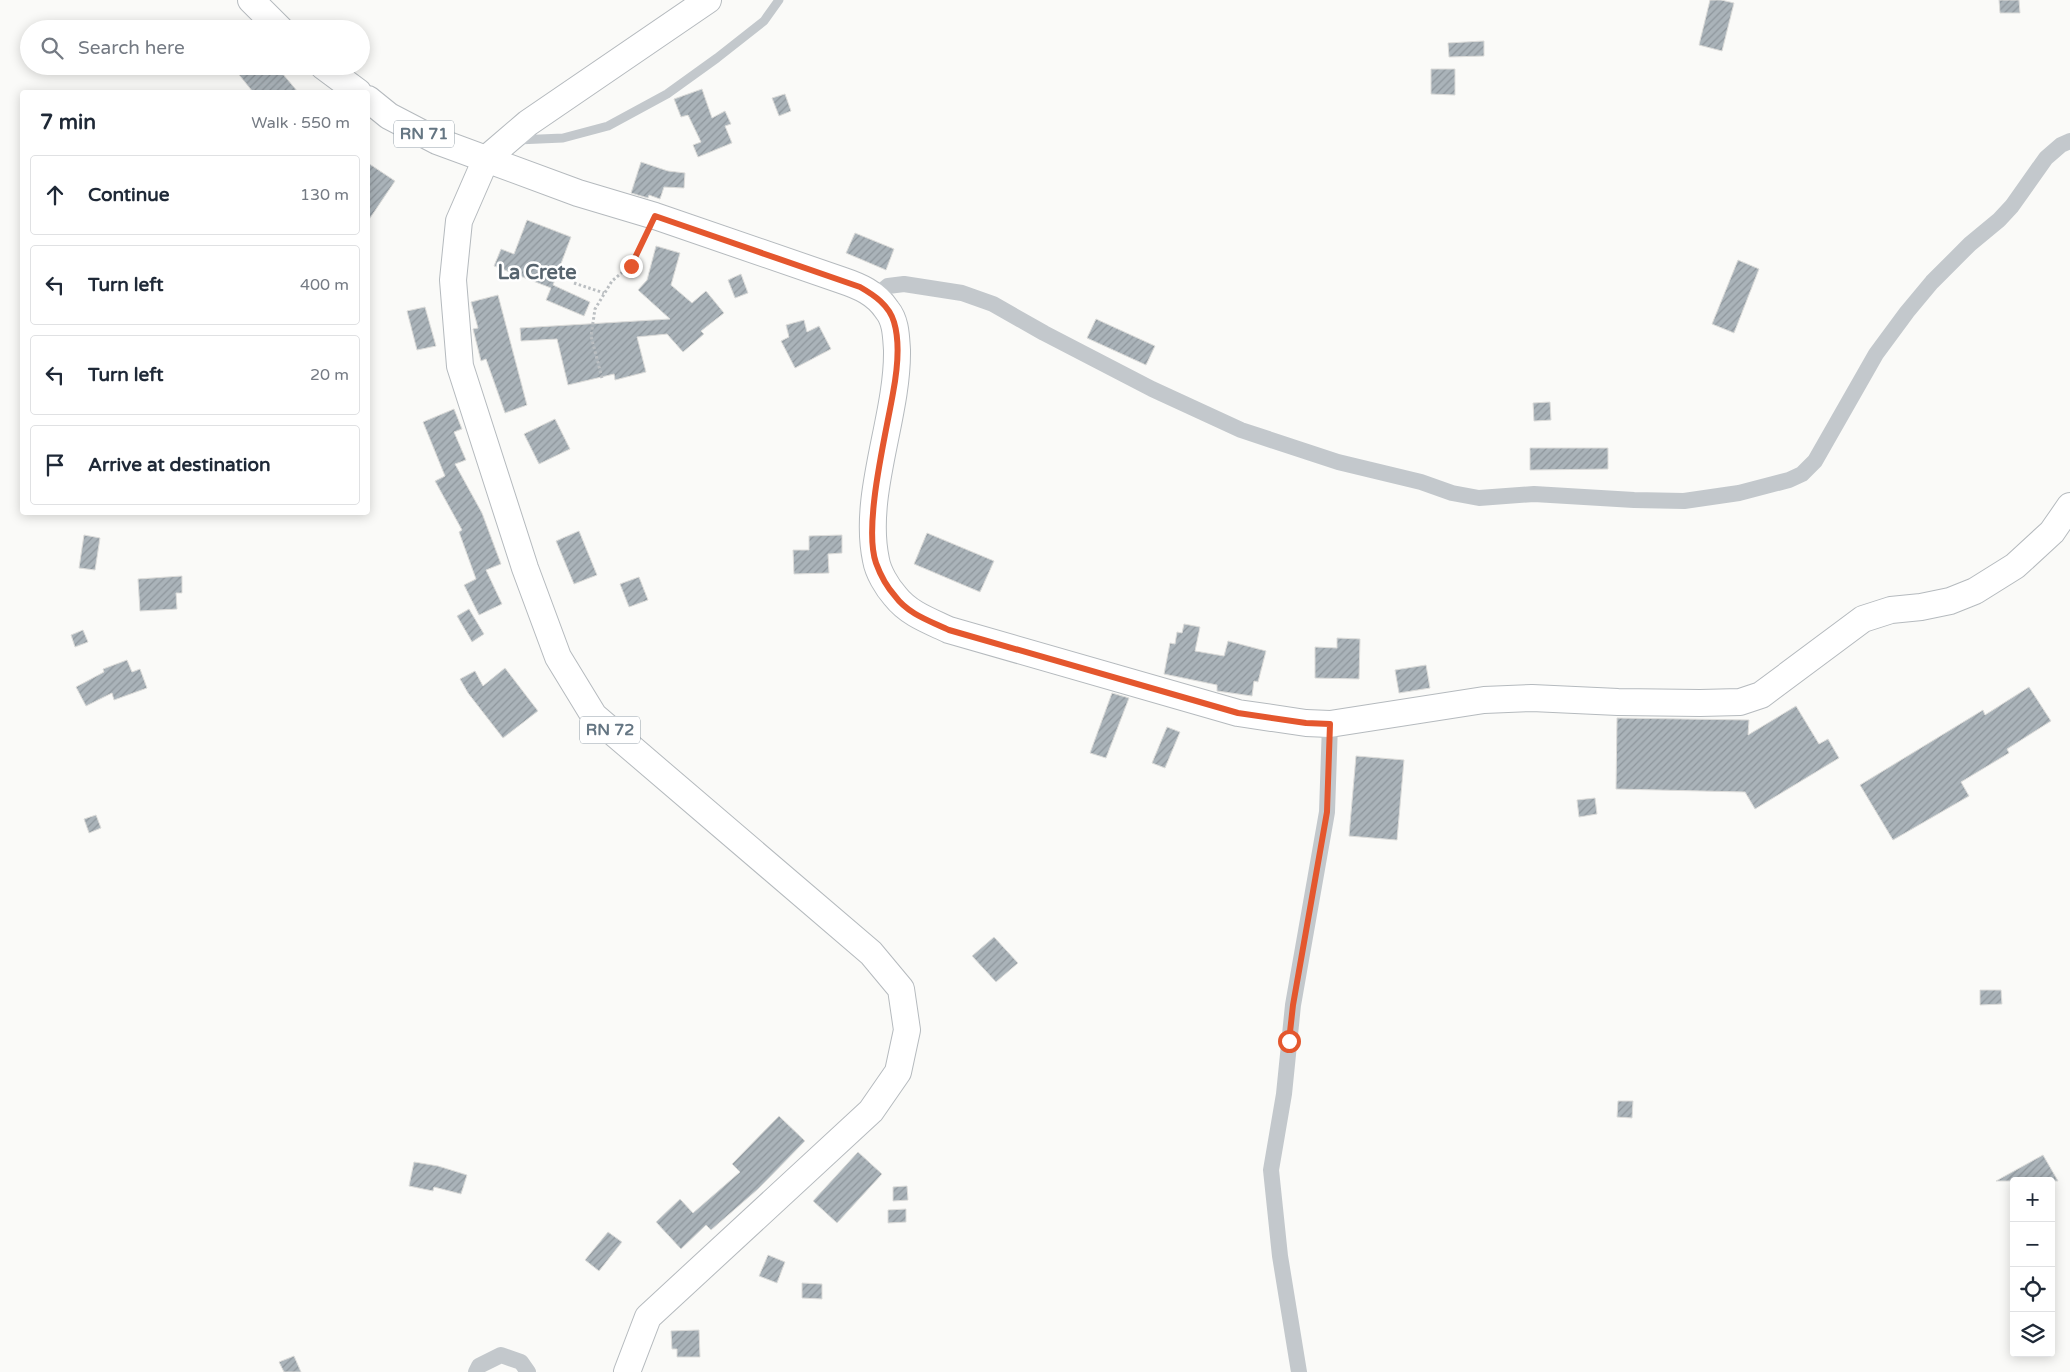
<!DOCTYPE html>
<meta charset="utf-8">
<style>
body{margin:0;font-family:"Varela Round",sans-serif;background:#f6f6f7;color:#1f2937}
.controls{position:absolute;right:15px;bottom:15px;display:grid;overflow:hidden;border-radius:5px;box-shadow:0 2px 12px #0003}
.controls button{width:45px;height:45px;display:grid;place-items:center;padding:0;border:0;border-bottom:1px solid #e0e1e3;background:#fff;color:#1f2937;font:25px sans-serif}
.stop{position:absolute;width:15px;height:15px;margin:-11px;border:4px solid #e4572e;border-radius:50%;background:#fff}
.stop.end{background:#e4572e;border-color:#fff;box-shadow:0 1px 5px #0008}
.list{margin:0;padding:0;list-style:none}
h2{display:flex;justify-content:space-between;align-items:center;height:65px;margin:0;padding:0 20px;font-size:21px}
h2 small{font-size:16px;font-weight:400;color:#747a83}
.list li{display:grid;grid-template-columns:32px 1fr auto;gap:15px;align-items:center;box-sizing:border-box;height:80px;margin:0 10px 10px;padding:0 10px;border:1px solid #e0e1e3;border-radius:5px}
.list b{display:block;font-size:19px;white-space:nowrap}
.list em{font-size:16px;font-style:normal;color:#747a83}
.icon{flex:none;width:28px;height:28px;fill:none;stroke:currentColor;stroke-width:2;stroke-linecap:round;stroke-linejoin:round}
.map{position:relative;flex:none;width:2070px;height:1372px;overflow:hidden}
.search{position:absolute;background:#fff;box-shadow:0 2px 12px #0003;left:20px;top:20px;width:350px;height:55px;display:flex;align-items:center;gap:12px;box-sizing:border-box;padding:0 18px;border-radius:28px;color:#747a83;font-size:19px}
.panel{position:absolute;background:#fff;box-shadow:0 2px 12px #0003;left:20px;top:90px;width:350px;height:425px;border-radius:5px}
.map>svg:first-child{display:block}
.building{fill:url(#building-hatch);stroke:#dcdcda}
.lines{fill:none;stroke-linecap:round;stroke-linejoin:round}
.primary-casing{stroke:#b5babe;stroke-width:28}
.path{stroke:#bbbfc2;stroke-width:3;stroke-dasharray:2.5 2.5;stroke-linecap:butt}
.service{stroke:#c3c8cc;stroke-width:9}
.minor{stroke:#c3c8cc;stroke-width:16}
.primary{stroke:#fff;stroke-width:26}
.route{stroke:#e4572e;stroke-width:6}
.labels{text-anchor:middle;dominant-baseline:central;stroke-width:5;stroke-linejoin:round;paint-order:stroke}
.shield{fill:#fff;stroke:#939fa8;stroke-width:1}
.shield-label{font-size:16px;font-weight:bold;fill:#657683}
.quarter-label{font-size:20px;font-weight:bold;fill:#57646e;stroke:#fff}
</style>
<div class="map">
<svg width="2070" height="1372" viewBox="0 0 2070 1372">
<defs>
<pattern id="building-hatch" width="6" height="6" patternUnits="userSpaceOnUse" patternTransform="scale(1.25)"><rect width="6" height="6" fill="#aab3b9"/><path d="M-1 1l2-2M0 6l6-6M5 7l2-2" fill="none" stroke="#8e969c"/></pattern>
</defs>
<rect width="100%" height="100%" fill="#fafaf8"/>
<!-- building -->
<g class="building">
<polygon points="1710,0 1721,0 1734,3 1722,51 1699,45"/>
<polygon points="1999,0 2019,0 2020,13 2000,13"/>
<polygon points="1484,41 1484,56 1449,57 1448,43"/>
<polygon points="232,66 276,66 298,92 253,92"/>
<polygon points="1431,69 1455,69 1455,95 1431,94"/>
<polygon points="702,89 712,118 725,111 731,124 725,126 732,143 698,157 693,145 701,142 688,115 681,117 674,99"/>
<polygon points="785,94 791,111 779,116 772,98"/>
<polygon points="641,162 668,171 685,173 684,188 664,187 660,199 649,195 648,198 631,193"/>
<polygon points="368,163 395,181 368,221"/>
<polygon points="527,220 571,237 553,285 590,302 584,316 546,300 551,288 494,266 501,249 514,254"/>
<polygon points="855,233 894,249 886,270 846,253"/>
<polygon points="656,246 680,253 671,285 692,303 706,291 724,313 701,331 704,334 683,352 667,334 637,337 646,372 615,380 614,374 568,385 557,339 521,341 520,328 670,319 638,290 647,280"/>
<polygon points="1738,260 1759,269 1734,333 1712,324"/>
<polygon points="741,274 748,293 735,298 728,280"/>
<polygon points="498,295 527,405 505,413 486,359 481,361 473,329 478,328 471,302"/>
<polygon points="425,307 436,346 417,350 407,311"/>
<polygon points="1096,319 1155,346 1146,365 1087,338"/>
<polygon points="804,320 807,332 819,326 831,349 795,368 781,341 789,337 786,325"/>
<polygon points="1550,402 1551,420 1534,421 1533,403"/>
<polygon points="454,409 462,429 454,432 466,460 455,464 482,513 501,564 486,570 502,604 479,615 464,585 476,579 459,532 462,530 435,481 445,476 423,422"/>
<polygon points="555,419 570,449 539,464 524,434"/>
<polygon points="1530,448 1608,448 1608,469 1530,470"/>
<polygon points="579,531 597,575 574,584 556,541"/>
<polygon points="927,533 994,561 980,592 914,564"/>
<polygon points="84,535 100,538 95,570 79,568"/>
<polygon points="842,535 842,553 828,554 829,573 794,574 793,550 809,550 809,536"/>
<polygon points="182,576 182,593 176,593 177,609 140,611 138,579"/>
<polygon points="639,577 648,600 629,607 620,584"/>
<polygon points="469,609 484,634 472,642 457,616"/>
<polygon points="1184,624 1200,627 1195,651 1224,656 1228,641 1266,651 1258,682 1254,681 1252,696 1217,691 1217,685 1164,674 1170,643 1175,644 1177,632 1182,633"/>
<polygon points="83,630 88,642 75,647 71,635"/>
<polygon points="1337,638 1360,639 1359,679 1315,678 1315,647 1337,648"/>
<polygon points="127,660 132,672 140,669 147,688 114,700 112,693 86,706 76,687 104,672 103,669"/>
<polygon points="1426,665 1430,688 1399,693 1395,670"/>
<polygon points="505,668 538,711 503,738 468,693 460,679 475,671 483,686"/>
<polygon points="2029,687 2051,721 2007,749 2009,753 1961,782 1969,796 1893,840 1860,785 1983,710 1985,715"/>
<polygon points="1112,693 1129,698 1106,758 1090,753"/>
<polygon points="1796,706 1819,744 1828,739 1839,758 1755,809 1745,792 1616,789 1617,718 1749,720 1748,735"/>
<polygon points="1167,727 1180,732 1165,768 1152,763"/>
<polygon points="1356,756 1404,760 1397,840 1349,836"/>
<polygon points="1595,798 1597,814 1579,817 1577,800"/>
<polygon points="96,815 101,828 89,833 84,819"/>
<polygon points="994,937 1018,963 996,982 972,956"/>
<polygon points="1980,990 2001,990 2002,1004 1980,1005"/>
<polygon points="1618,1101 1633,1101 1632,1118 1617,1117"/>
<polygon points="779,1116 805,1141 758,1189 711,1230 706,1225 681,1249 656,1222 680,1199 693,1213 740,1172 732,1164"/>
<polygon points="858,1152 882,1174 837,1223 813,1201"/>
<polygon points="2043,1155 2058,1181 1996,1181"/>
<polygon points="414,1162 438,1166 467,1175 461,1194 434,1187 433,1191 409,1186"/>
<polygon points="907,1186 908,1200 893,1201 893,1187"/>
<polygon points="906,1209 906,1222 888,1223 888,1210"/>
<polygon points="608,1232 622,1242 599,1271 585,1260"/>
<polygon points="768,1255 785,1262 777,1283 759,1276"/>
<polygon points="802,1283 822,1284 822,1299 802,1298"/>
<polygon points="699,1330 700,1357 677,1357 677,1349 672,1349 671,1331"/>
<polygon points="294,1356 301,1372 284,1372 279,1362"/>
</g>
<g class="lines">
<defs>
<g id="primary">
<polyline points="251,0 280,29"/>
<polyline points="323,66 358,92"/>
<path d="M368 99 389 116 437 141 578 193 655 216 841 280C859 286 876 293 887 310 896 321 896 336 897 350 898 417 862 495 876 560 878 572 887 587 895 596 909 614 930 621 949 630L1238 713 1306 723 1330 724 1484 700 1532 698 1618 702 1700 703 1740 702 1761 695 1863 619 1891 610 1921 607 1950 601 1975 591 2015 566 2052 532 2070 506"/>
<polyline points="627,1372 648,1317 871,1111 898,1072 907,1030 901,989 871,953 594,716 558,657 525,568 460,366 453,280 459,221 486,159 528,123 708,0"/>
</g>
</defs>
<!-- primary casing -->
<use href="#primary" class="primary-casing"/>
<!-- path -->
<g class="path">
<polyline points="574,283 604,293"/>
<polyline points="602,378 591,336 595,309 612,281 631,265 646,235"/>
</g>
<!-- service -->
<polyline class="service" points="517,140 563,138 608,126 667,94 717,58 764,21 779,0"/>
<!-- minor -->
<g class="minor">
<polyline points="876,296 888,286 904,284 962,293 993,304 1044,333 1152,389 1241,430 1338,462 1421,482 1452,493 1479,498 1534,494 1634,500 1684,501 1739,493 1789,480 1802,474 1815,461 1876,354 1907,312 1932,282 1970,244 1999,220 2012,206 2046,158 2061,145 2070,141"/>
<polyline points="476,1372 479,1366 501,1355 521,1362 528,1372"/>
<polyline points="1299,1372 1280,1256 1271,1170 1284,1094 1293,1005 1327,812 1330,724"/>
</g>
<!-- primary -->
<use href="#primary" class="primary"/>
</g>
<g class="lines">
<!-- route -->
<path class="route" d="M631 266 655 216 860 287C874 295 889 305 894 322 900 342 897 372 893 393 886 434 863 526 876 563 880 574 887 587 895 596 908 614 930 621 949 630L1238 713 1306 723 1330 724 1327 812 1293 1005 1289 1041"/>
</g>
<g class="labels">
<!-- shield labels -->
<g class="shield">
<rect x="394" y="120.5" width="60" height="27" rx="4"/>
<rect x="580" y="716.5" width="60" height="27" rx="4"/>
</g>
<g class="shield-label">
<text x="424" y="134">RN 71</text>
<text x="610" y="730">RN 72</text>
</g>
<!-- quarter labels -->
<g class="quarter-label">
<text x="537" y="273">La Crete</text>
</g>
</g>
</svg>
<div class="controls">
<button>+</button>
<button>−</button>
<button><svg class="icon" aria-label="locate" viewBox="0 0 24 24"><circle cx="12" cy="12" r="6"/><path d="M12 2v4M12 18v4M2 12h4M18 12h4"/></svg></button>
<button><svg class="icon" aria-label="layers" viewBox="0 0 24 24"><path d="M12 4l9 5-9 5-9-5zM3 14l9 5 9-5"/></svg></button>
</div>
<div class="stop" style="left:1289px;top:1041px"></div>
<div class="stop end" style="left:631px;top:266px"></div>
<div class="search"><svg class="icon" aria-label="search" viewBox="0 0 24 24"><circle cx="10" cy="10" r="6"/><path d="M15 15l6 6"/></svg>Search here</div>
<section class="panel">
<h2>7 min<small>Walk · 550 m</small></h2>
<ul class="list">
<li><svg class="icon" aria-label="ahead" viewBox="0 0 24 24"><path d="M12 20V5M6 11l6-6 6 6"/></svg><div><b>Continue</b></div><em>130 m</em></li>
<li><svg class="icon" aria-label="left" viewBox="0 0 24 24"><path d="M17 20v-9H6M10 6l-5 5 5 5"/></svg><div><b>Turn left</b></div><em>400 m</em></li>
<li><svg class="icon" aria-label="left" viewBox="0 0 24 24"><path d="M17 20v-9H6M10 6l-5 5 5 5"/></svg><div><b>Turn left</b></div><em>20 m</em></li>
<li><svg class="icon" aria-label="arrive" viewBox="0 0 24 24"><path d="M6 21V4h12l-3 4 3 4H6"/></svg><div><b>Arrive at destination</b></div></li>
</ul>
</section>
</div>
